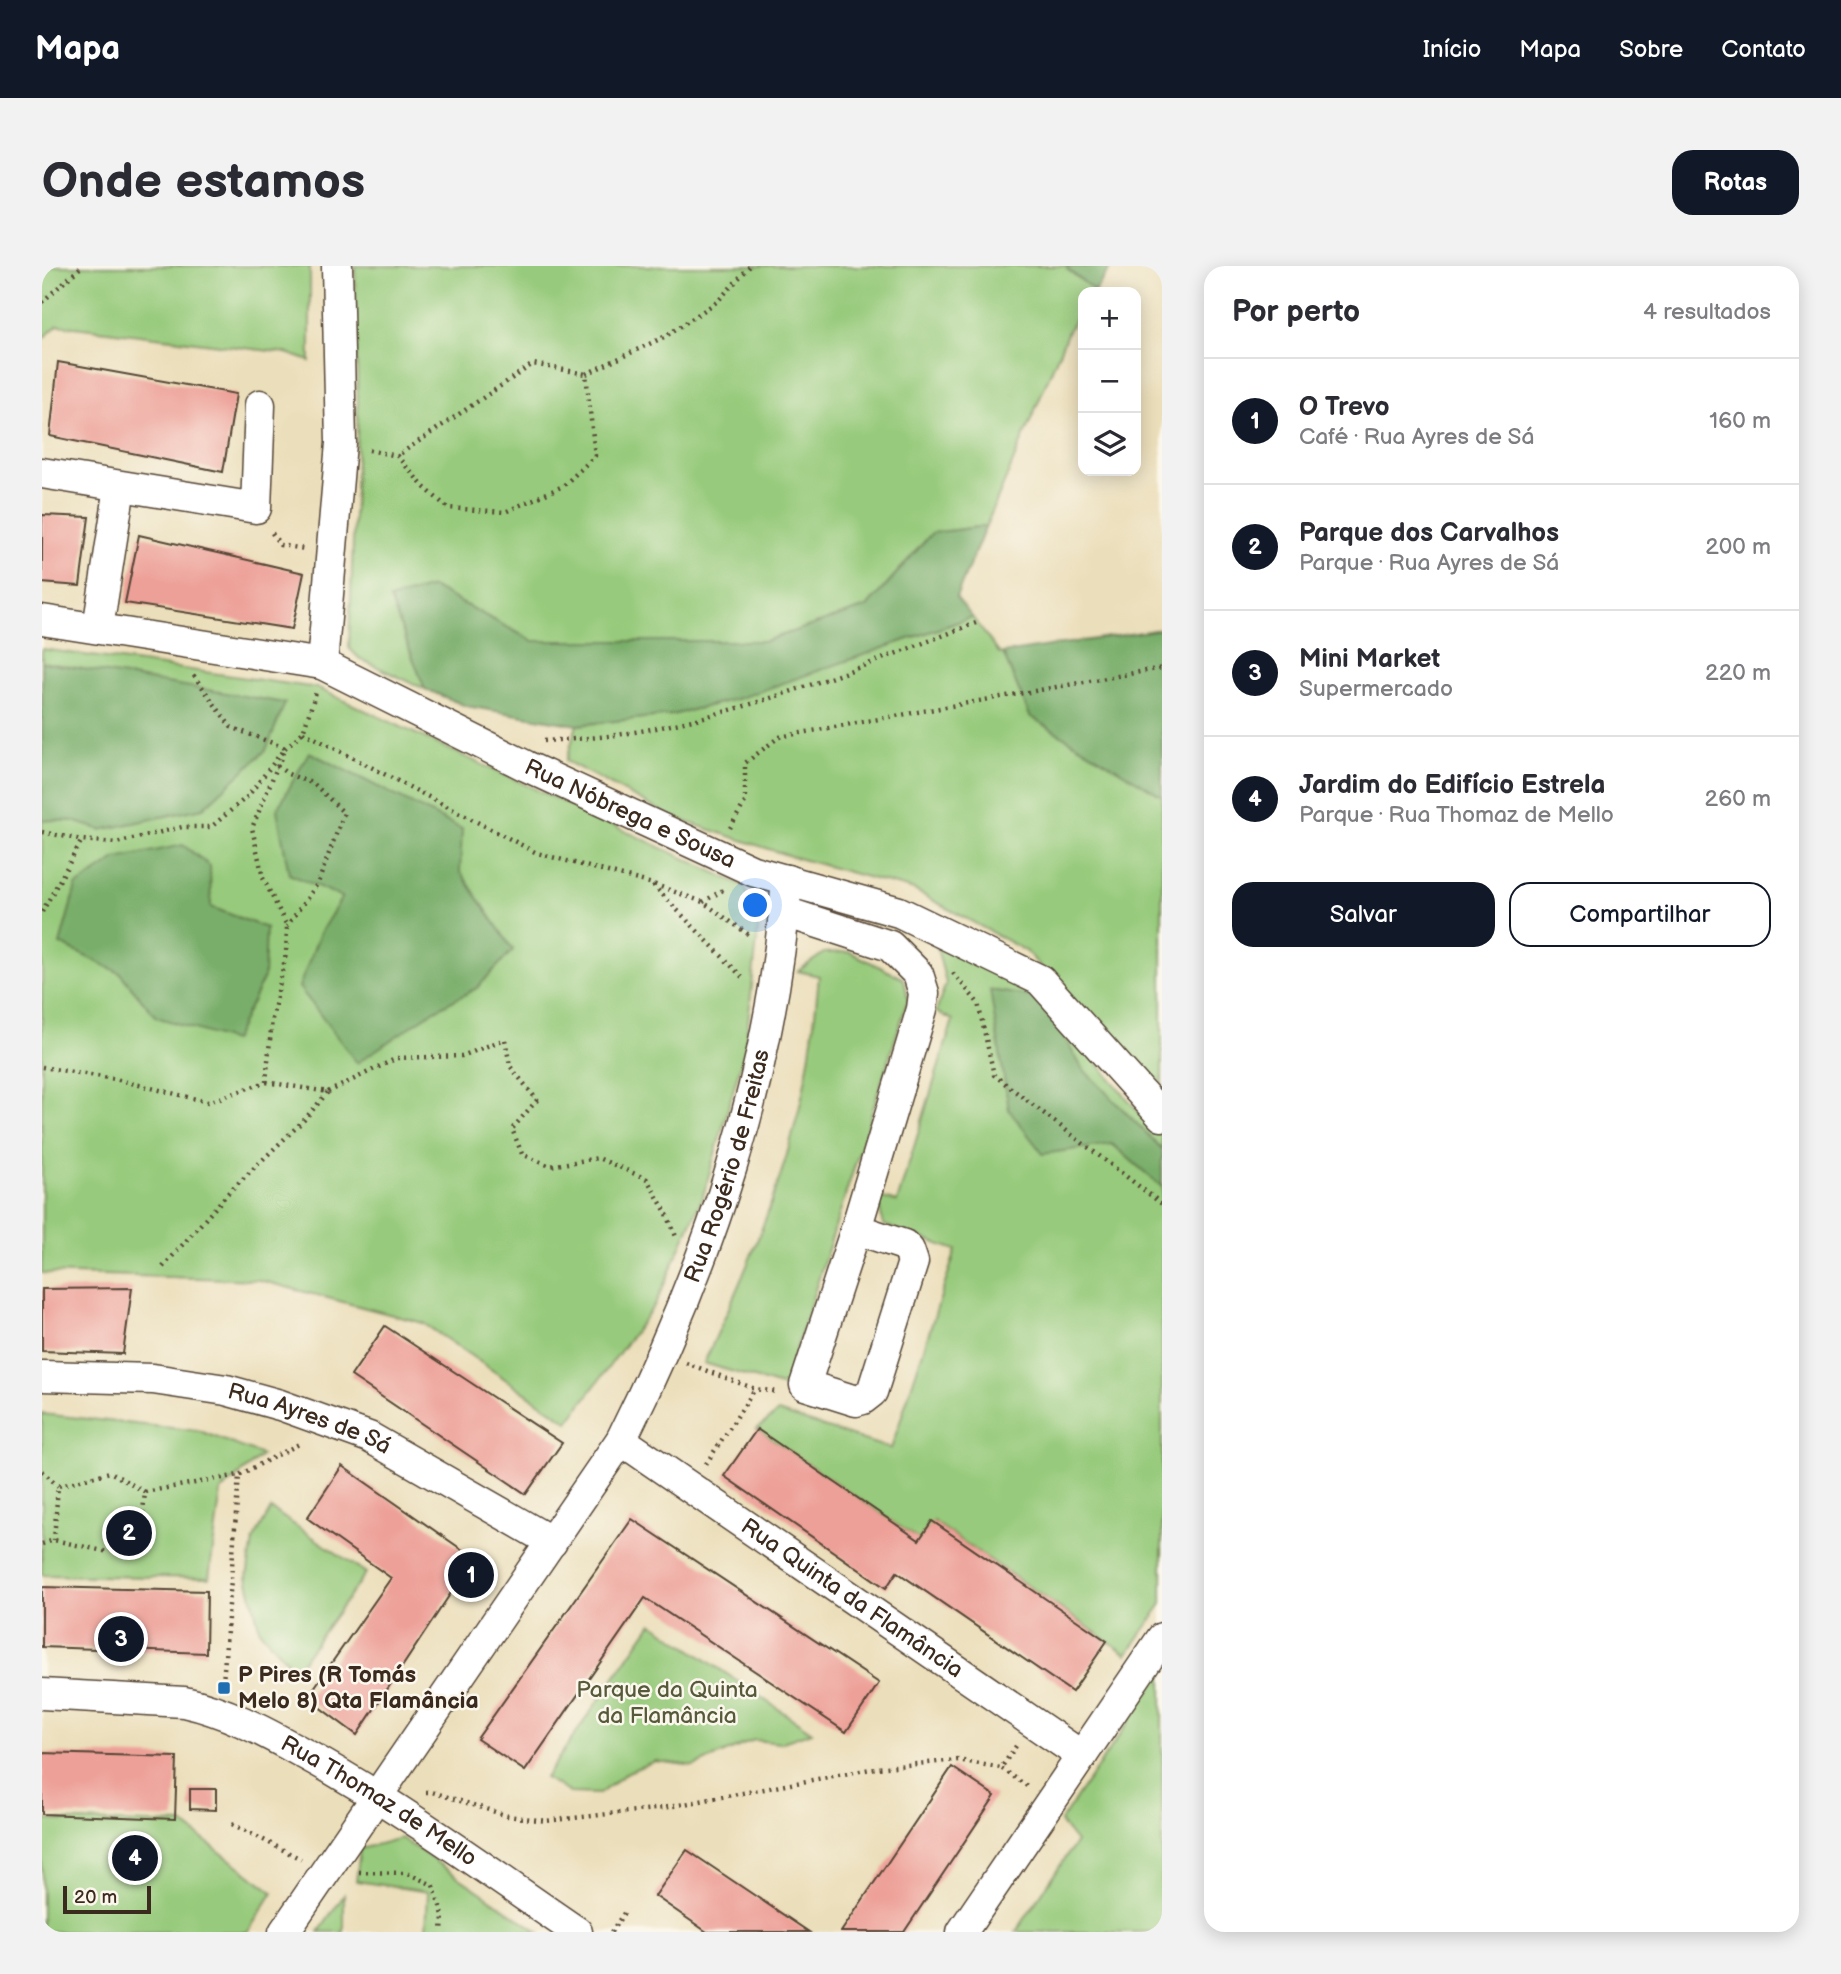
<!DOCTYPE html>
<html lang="pt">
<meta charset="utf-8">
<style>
body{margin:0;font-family:"Balsamiq Sans",sans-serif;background:#f2f2f3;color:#2b2b33}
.controls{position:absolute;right:21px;top:21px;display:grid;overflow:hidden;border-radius:14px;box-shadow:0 4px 18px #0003}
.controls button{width:63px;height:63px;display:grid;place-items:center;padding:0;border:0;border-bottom:2px solid #e1e1e2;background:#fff;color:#2b2b33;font:35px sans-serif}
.scale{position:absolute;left:21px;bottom:18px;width:88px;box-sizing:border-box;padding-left:7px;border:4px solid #3b2a1e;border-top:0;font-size:19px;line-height:24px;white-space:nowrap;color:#3b2a1e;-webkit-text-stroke:5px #fbf7ec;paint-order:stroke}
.you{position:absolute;left:714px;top:640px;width:24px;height:24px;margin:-18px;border:5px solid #fff;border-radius:50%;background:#1a73e8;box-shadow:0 0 0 10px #1a73e833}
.badge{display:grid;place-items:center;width:46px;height:46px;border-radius:50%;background:#111827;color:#fff;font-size:23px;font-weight:700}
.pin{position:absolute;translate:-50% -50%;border:4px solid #fff;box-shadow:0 2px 7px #0006}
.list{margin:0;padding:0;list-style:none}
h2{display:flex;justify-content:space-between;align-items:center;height:91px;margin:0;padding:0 28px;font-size:30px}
h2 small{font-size:23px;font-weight:400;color:#7c7c81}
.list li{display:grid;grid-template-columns:46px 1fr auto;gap:21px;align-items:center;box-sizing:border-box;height:126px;padding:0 28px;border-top:2px solid #e1e1e2}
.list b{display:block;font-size:26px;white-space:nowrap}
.list p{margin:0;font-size:23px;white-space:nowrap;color:#7c7c81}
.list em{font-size:23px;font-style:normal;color:#7c7c81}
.actions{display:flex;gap:14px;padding:21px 28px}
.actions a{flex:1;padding:16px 0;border:2px solid #111827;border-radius:21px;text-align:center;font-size:24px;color:#111827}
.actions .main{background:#111827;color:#fff}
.icon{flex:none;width:38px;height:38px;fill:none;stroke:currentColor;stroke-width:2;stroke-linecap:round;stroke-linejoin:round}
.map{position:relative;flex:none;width:1120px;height:1666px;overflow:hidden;border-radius:21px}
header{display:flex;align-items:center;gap:42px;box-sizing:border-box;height:98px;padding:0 35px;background:#111827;color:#fff}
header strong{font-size:33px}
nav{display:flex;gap:38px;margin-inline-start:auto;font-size:24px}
.intro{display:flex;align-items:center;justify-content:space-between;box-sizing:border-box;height:168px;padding:0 42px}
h1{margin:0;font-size:49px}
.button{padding:18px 32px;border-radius:21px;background:#111827;color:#fff;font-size:24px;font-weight:700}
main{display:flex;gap:42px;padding:0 42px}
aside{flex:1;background:#fff;border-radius:21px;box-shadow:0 4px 18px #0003}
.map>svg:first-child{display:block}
.green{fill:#97ca7b;stroke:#697a4c;stroke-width:2}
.forest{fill:#79ae6b;stroke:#5a6c44;stroke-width:2}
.building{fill:#eda098}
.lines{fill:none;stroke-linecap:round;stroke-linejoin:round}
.minor-casing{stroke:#554535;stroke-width:33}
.path{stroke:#554535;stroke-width:4.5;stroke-dasharray:2 5;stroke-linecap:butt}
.minor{stroke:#fff;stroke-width:30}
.poi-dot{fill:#1f6fb2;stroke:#fbf7ec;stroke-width:2.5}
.labels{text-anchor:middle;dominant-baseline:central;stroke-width:5;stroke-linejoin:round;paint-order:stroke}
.street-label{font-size:23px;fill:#3b2a1e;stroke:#fbf7ec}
.poi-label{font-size:23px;font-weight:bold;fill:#3b2a1e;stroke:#fbf7ec;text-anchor:start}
.park-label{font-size:23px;fill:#575a3a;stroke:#fbf7ec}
</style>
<header>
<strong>Mapa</strong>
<nav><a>Início</a><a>Mapa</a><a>Sobre</a><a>Contato</a></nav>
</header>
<div class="intro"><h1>Onde estamos</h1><a class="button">Rotas</a></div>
<main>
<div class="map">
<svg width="1120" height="1666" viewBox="0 0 1120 1666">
<rect width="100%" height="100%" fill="#fbf7ec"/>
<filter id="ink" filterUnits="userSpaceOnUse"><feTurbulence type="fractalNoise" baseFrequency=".0143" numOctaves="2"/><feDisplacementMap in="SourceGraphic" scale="14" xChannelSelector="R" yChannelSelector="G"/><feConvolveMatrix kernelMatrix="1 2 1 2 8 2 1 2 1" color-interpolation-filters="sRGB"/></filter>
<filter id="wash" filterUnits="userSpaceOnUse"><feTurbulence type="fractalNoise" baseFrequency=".00686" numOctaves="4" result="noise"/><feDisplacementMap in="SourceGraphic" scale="28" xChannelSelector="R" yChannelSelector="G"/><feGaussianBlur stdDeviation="1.57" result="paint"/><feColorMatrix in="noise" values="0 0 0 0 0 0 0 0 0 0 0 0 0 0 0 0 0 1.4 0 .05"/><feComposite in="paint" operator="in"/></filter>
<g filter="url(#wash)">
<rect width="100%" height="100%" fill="#ebdeba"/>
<!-- green -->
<g class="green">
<polygon points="0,0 268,0 268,95 244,87 16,59 0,73"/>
<polygon points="313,0 1027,0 1025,3 1053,25 1041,26 1041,42 1027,63 944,260 890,267 825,341 723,375 491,375 390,321 348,333 383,423 318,393 307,382 316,145"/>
<polygon points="930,351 958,388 961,387 988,450 1120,530 1120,831 984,685 872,624 748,590 630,551 524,495 535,459 630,449 698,432"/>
<polygon points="0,383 275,422 702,620 717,656 703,783 661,930 614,1037 526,1156 381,1057 217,1014 0,1007"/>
<polygon points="881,658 995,726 1110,862 1120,869 1120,1338 1085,1388 891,1255 877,1274 715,1163 736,1146 849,1183 914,984 842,959 837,941 838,931 855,936 911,754 894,746 904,717 895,682"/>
<path d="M808 686 862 713 866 733 742 1121 662 1097C697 1021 731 944 752 863 766 814 772 761 777 710L756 705 782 687Z"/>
<polygon points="0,1148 158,1165 220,1189 179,1225 167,1312 0,1309"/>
<polygon points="229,1243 324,1307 253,1405 218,1365 205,1311 211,1275"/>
<polygon points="610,1357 770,1466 738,1477 712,1474 652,1500 613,1495 586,1506 557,1528 528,1527 503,1512"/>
<polygon points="1120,1407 1120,1666 974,1666 1034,1576 1018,1556"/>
<polygon points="0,1554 141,1558 231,1626 206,1666 0,1666"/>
<polygon points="359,1572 497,1666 384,1666 386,1626 314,1615 318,1583"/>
<polygon points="302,1629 302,1666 277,1666"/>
</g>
<!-- forest -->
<g class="forest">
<polygon points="1027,0 1069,0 1053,25 1025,3"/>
<polygon points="944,260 914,331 930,351 698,432 630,449 535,459 424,440 383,423 348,333 390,321 491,375 723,375 825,341 890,267"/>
<polygon points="1120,363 1120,530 988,450 961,387"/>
<polygon points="0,396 243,437 224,484 161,542 59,564 31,555 0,554"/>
<polygon points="267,486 420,563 418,605 471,684 435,722 393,744 315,797 257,721 278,667 300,631 247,608 235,544"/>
<polygon points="141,579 168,600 169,641 224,662 222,711 191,775 114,751 78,707 18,678 34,620 74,593"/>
<polygon points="948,724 1000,732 1040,802 1120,883 1120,921 1070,878 1001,888 967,844"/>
</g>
<g id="blocks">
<!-- building -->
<g class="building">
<polygon points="16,96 194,128 181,206 8,170"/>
<polygon points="0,249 47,251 38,320 0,317"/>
<polygon points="97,269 262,307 250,363 83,337"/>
<polygon points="90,1022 81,1088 0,1085 0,1023"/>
<polygon points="343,1060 520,1177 484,1228 309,1110"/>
<polygon points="715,1163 877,1274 890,1255 1065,1375 1030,1426 855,1306 844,1322 682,1210"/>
<polygon points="300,1200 432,1292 315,1469 265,1432 349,1312 265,1252"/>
<polygon points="590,1253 837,1417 804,1466 603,1332 483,1505 435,1473"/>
<polygon points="0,1321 165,1325 164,1387 0,1381"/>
<polygon points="0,1487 135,1491 133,1553 0,1548"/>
<polygon points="910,1501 953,1530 862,1666 799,1666"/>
<polygon points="148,1523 174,1523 174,1544 148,1543"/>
<polygon points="645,1584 767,1666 665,1666 613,1630"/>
</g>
</g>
</g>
<g filter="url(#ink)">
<use href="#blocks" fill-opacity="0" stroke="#554535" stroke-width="2"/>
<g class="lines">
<defs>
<g id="minor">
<polyline points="0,207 214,242 218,139"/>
<path id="s1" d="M0 354 280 398 484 500 711 605 857 646 998 714 1120 850"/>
<polyline points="56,362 78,221"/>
<polyline points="280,398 299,177 295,0"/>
<polyline points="743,646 848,680 876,708 882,727 880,743 814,963 763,1119 814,1135 821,1133 830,1126 871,996 867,984 862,979 814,963"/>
<path id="s2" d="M0 1110 111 1113 184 1124 238 1139 327 1171 510 1276"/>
<path id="s3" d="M579 1174 1040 1490"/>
<path id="s4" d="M0 1428 142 1436C184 1445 221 1465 259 1486 355 1538 444 1604 535 1666"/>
<path id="s5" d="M242 1666 579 1174C667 997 730 812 745 614"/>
<polyline points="920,1666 1120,1372"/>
</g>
</defs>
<!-- minor casing -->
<use href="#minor" class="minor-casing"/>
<!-- path -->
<g class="path">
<polyline points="0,36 40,0"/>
<polyline points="544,108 624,70 676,35 708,0"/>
<polyline points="327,184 355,190 382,221 406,242 463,246 521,220 553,190 544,108 491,98 355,190"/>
<polyline points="230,267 238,279 263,283"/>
<polyline points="261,466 495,587 611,618 661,636 710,671"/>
<path d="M502 475C530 473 559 472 587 467 708 447 820 400 934 357"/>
<polyline points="235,500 246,508 272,518 302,547 276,617 245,660"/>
<polyline points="688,562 703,536 703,497 737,471 1120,402"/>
<polyline points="0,566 40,574"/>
<polyline points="611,619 702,713"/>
<polyline points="661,636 681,624"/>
<polyline points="0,646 40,574 74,577 140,561 169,561 206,530 243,482 261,466 274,426"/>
<polyline points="911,707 936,737 952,809 1120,938"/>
<polyline points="0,801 73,813 166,836 224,816 230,753 244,688 245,660 221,612 210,562 243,482 189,461 150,407"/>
<polyline points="286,826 355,792 420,790 463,773 468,800 495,834 470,863 480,888 508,900 556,892 605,913 625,948 635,973"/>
<polyline points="121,1001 187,926 262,854 286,826 224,816"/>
<polyline points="644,1097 713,1123 736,1126"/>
<polyline points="664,1198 713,1123"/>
<polyline points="0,1205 16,1220"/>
<polyline points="103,1226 197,1209"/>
<polyline points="0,1278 12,1274 66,1286 99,1266 103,1226 68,1206 16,1220 12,1274"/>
<polyline points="181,1417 197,1209 259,1177"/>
<polyline points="974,1480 959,1502 985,1520"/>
<polyline points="384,1526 390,1526 466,1550 504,1555 621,1542 834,1502 916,1494 959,1502"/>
<polyline points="190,1558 259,1593"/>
<polyline points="317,1606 365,1607 391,1619 401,1649 400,1666"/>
<polyline points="569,1666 582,1647"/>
</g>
<!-- minor -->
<use href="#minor" class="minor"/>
</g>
</g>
<!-- markers -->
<rect class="poi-dot" x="175" y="1415" width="14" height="14" rx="3.5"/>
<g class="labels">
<!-- street labels -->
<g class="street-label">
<text stroke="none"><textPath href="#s1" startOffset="626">Rua Nóbrega e Sousa</textPath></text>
<text stroke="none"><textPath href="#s5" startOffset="891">Rua Rogério de Freitas</textPath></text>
<text stroke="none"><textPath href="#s2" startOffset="273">Rua Ayres de Sá</textPath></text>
<text stroke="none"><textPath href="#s3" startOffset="280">Rua Quinta da Flamância</textPath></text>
<text stroke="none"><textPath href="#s4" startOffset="362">Rua Thomaz de Mello</textPath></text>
</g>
<!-- poi labels -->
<g class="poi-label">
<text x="196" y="1409">P Pires (R Tomás<tspan x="196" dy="26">Melo 8) Qta Flamância</tspan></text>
</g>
<!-- park labels -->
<g class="park-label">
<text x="625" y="1424">Parque da Quinta<tspan x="625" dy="26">da Flamância</tspan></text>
</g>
</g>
</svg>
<div class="controls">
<button>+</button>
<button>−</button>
<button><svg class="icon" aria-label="layers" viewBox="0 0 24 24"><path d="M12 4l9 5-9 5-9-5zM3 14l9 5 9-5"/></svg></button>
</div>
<div class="scale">20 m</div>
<div class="you"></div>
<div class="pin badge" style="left:429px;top:1309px">1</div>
<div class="pin badge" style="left:87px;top:1267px">2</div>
<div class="pin badge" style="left:79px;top:1373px">3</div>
<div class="pin badge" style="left:93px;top:1592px">4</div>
</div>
<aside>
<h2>Por perto<small>4 resultados</small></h2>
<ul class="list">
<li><span class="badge">1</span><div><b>O Trevo</b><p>Café · Rua Ayres de Sá</p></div><em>160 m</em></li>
<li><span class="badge">2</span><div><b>Parque dos Carvalhos</b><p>Parque · Rua Ayres de Sá</p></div><em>200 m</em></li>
<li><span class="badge">3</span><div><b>Mini Market</b><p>Supermercado</p></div><em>220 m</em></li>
<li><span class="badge">4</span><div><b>Jardim do Edifício Estrela</b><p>Parque · Rua Thomaz de Mello</p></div><em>260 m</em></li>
</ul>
<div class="actions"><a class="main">Salvar</a><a>Compartilhar</a></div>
</aside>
</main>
